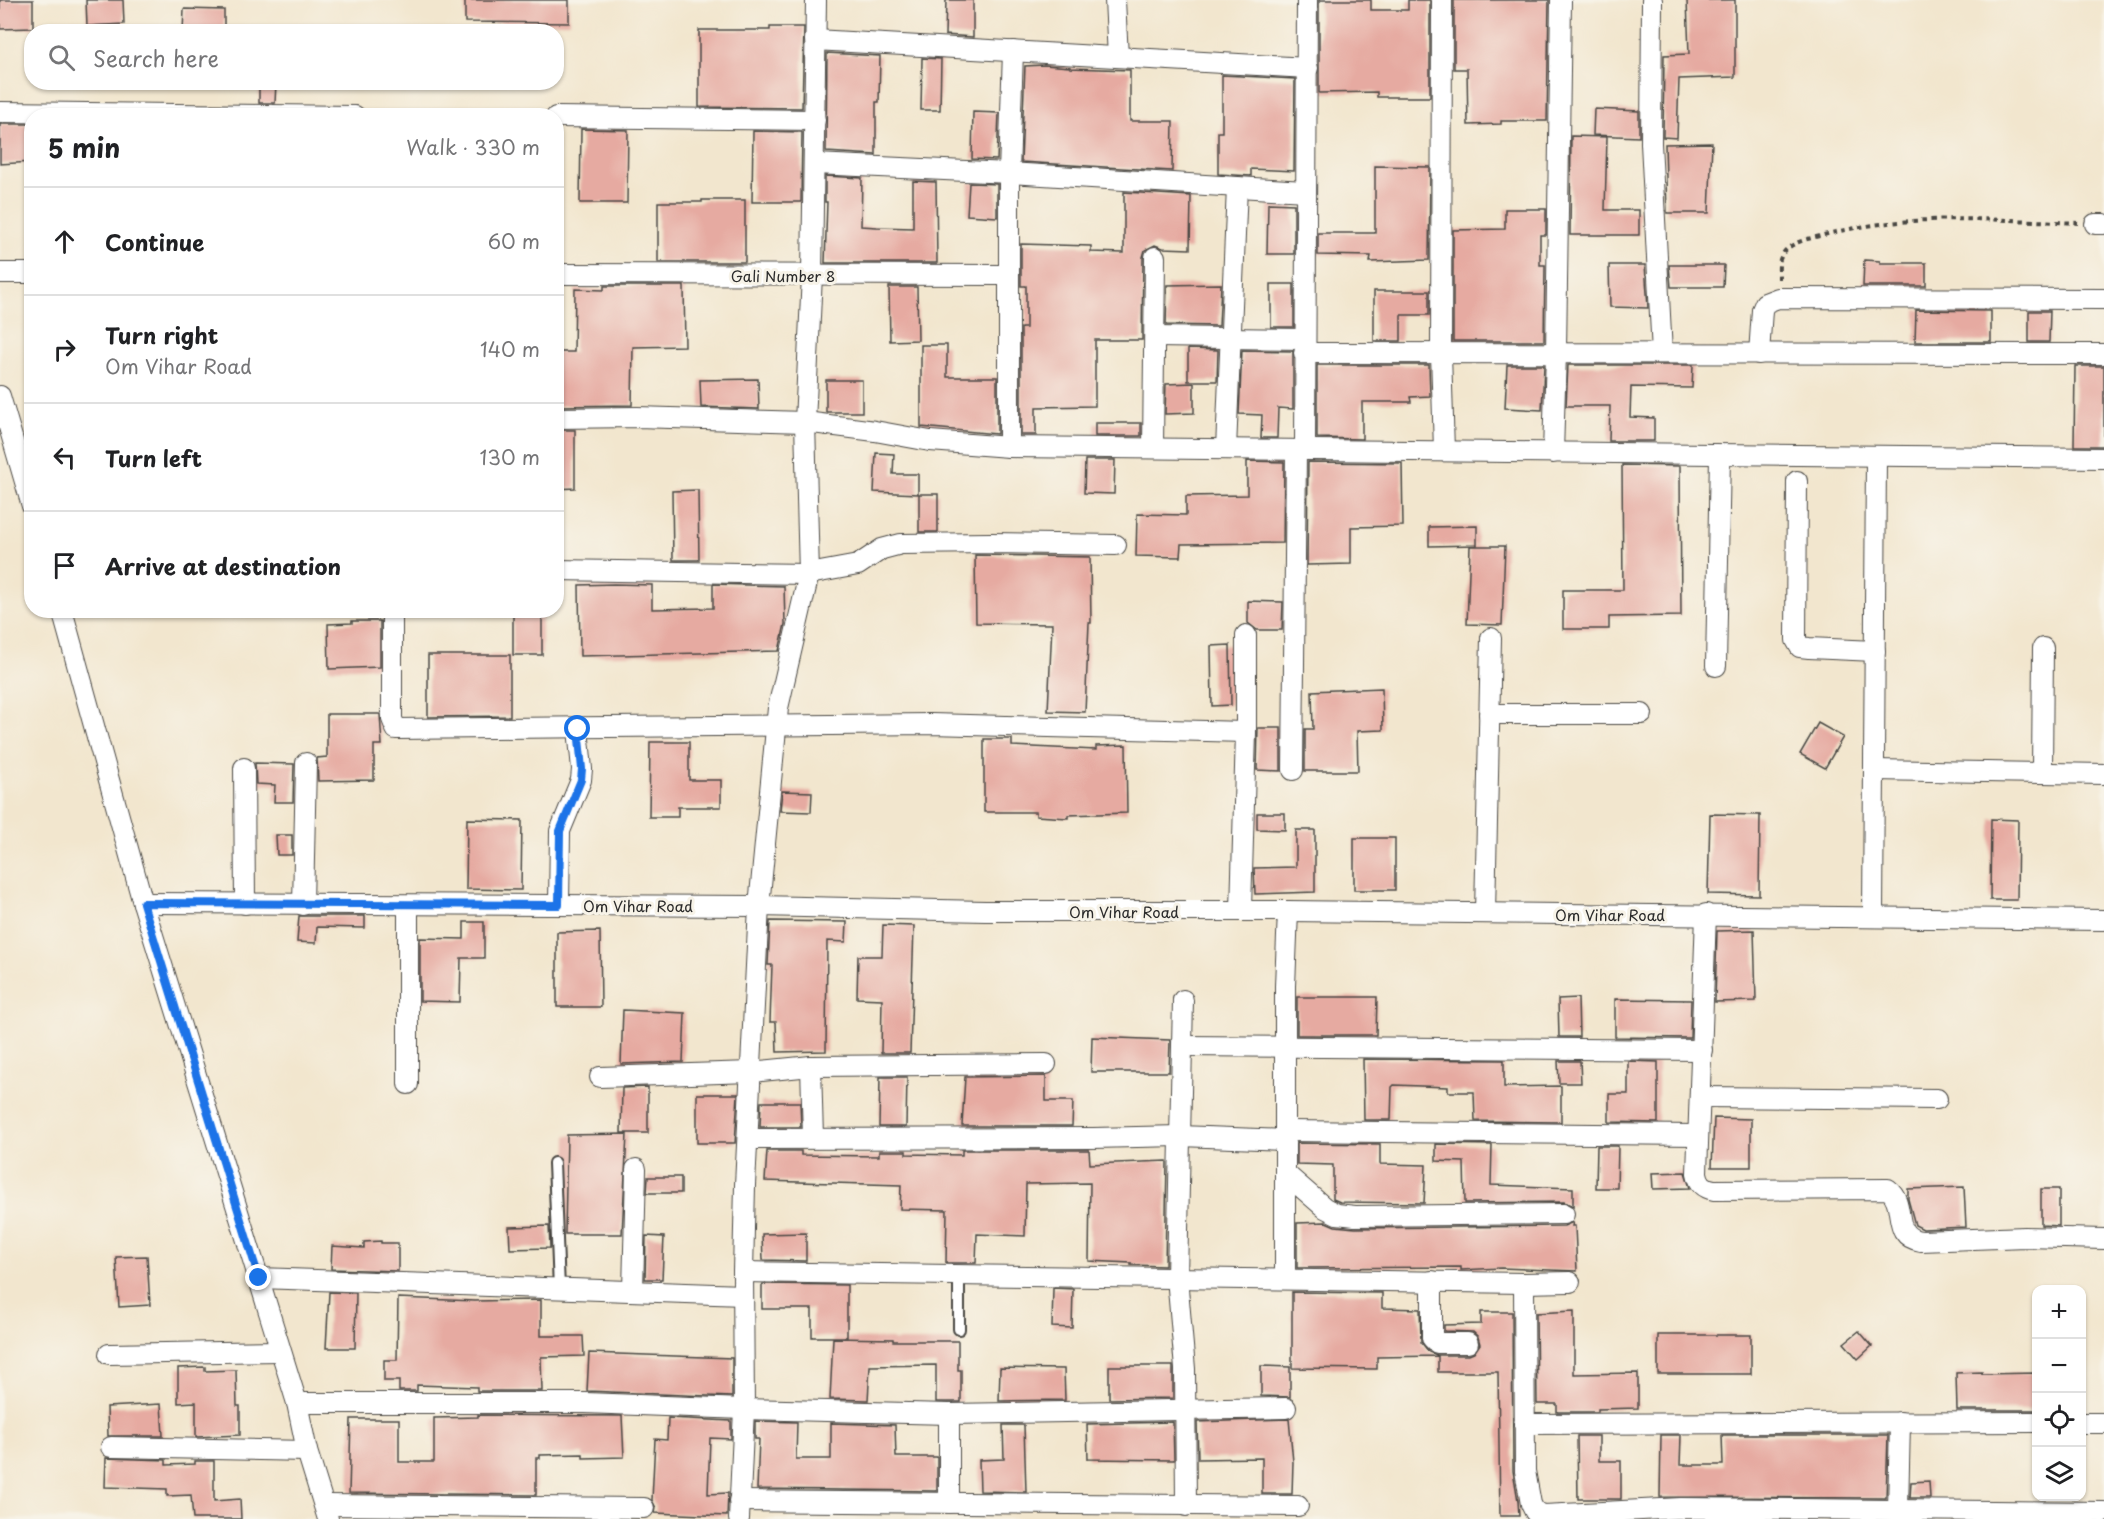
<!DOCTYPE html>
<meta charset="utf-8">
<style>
body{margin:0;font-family:"Playpen Sans",sans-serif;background:#f6f6f6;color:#202124}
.controls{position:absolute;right:18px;bottom:18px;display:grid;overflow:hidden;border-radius:12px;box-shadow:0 2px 4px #0004}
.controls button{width:54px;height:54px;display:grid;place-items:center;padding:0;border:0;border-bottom:2px solid #e0e0e0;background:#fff;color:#202124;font:30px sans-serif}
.stop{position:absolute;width:18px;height:18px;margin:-14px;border:4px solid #1a73e8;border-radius:50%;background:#fff}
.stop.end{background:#1a73e8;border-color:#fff;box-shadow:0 2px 6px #0008}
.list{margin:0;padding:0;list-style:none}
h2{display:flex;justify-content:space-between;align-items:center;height:78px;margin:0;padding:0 24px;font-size:26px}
h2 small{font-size:20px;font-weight:400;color:#757577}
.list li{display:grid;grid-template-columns:39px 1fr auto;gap:18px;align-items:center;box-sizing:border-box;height:108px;padding:0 24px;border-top:2px solid #e0e0e0}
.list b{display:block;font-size:22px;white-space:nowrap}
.list p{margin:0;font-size:20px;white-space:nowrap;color:#757577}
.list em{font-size:20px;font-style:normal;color:#757577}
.icon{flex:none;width:33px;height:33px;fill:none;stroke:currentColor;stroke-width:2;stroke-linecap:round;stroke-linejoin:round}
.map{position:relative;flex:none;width:2104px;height:1519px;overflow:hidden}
.search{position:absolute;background:#fff;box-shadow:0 2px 4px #0004;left:24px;top:24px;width:540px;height:66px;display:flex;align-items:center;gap:15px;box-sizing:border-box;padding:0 21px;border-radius:24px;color:#757577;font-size:22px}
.panel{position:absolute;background:#fff;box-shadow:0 2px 4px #0004;left:24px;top:108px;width:540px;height:510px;border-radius:24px}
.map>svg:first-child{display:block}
.building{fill:#e6aaa1}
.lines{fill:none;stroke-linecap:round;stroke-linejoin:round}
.service-casing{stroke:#494743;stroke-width:14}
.minor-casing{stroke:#494743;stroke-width:22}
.path{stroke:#494743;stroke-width:4;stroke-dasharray:4.5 4.5;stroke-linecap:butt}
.service{stroke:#fff;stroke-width:10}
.minor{stroke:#fff;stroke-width:20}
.route{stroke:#1a73e8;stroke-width:8}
.labels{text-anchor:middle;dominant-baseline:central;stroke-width:6;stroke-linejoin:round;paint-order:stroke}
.street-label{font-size:15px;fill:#2b2b2b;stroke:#f7f3e8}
</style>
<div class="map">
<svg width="2104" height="1519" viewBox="0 0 2104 1519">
<rect width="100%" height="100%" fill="#f7f3e8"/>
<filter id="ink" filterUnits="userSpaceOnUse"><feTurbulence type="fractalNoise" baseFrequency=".0167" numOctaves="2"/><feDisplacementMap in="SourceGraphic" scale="12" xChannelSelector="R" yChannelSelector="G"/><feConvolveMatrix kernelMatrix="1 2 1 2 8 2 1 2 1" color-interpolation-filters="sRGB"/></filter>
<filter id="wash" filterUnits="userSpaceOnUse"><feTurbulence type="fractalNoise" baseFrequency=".008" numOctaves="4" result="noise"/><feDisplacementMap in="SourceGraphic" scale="24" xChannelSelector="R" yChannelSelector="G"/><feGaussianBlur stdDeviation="1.35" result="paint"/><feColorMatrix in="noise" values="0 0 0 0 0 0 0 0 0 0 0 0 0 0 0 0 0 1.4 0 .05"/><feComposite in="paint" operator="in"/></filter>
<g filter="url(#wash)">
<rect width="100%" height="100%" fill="#f2e6ce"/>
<g id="blocks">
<!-- building -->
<g class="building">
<polygon points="0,0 33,0 33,28 0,29"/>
<polygon points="86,0 123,0 124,24 87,26"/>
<polygon points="465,0 569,0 569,23 465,22"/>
<polygon points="946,0 973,0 973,37 945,35"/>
<polygon points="1319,0 1371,0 1371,10 1408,10 1408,0 1430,0 1430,97 1377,97 1377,92 1319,93"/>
<polygon points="1454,0 1549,0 1547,121 1501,121 1501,124 1468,125 1467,69 1454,69"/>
<polygon points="1687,0 1735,0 1735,77 1679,79 1677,138 1663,137 1664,55 1689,54"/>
<polygon points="184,9 224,10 224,32 183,32"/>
<polygon points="770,27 804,27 802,108 699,107 699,30 770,30"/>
<polygon points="827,53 880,56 879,102 876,102 876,155 826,152"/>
<polygon points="922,58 941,59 940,110 921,110"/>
<polygon points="1044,65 1070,67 1070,68 1130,70 1130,121 1173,121 1172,171 1021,162 1025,66"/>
<polygon points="1222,75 1295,79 1294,171 1251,169 1251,176 1218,174 1218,132 1222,132"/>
<polygon points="259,82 276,82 275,103 259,103"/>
<polygon points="1594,109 1639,111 1639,137 1593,135"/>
<polygon points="973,112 999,113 997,160 972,159"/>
<polygon points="0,124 32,124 32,162 0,164"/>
<polygon points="581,129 628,130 627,203 580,203"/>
<polygon points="753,131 802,132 801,202 752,202"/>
<polygon points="1571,136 1607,137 1605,210 1639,210 1639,235 1570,235"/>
<polygon points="1712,143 1709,213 1667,213 1665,144"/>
<polygon points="1375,166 1430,167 1429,260 1370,262 1371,256 1318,255 1318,233 1375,233"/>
<polygon points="825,176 862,178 861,226 877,227 913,228 913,181 936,182 937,263 825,263 827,202 825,202"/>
<polygon points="969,183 997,184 997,217 967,215"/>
<polygon points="1124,192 1191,196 1190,249 1163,248 1155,245 1145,250 1143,257 1142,340 1095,340 1095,406 1036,407 1036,435 1021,435 1021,328 1026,328 1026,286 1021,286 1021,244 1091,246 1091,252 1124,253"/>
<polygon points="702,200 745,200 745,262 658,262 658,202 702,202"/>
<polygon points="1268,203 1294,204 1294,254 1267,254"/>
<polygon points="1505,209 1546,209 1546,235 1540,235 1540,265 1545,265 1544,341 1453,341 1453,230 1505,229"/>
<polygon points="1864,260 1880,261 1880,263 1926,263 1926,286 1863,286"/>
<polygon points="1609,265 1645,265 1648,308 1610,307"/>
<polygon points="1669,265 1724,265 1723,287 1671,287"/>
<polygon points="1221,284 1219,326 1166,325 1167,285"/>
<rect x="1271" y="284" width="23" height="43"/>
<polygon points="604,286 684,286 685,346 633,347 632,405 556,406 556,352 574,352 575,289 604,290"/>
<polygon points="889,287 917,287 918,340 890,341"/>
<polygon points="1374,291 1429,291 1429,315 1401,315 1401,341 1374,341"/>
<polygon points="1916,310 1991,311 1991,342 1915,342"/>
<polygon points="2029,311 2050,311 2049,342 2029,342"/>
<polygon points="921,345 947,345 947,377 997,377 997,434 921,427"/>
<polygon points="1188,349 1218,350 1217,381 1188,381"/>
<polygon points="1242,350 1293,351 1293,409 1278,408 1277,438 1261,438 1262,415 1239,414"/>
<polygon points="1317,365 1429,365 1430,396 1410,397 1411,402 1362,402 1362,439 1317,438"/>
<polygon points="1507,365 1544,365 1542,410 1505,408"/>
<polygon points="1568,365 1693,365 1692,388 1631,387 1630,417 1654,418 1654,441 1609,441 1610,406 1566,406"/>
<polygon points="2075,366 2104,366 2104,446 2074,446"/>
<polygon points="758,379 759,409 701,407 700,380"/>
<rect x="826" y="380" width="36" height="32"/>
<polygon points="1194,383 1194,413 1165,414 1166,384"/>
<rect x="1095" y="423" width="46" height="13"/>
<polygon points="556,430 575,430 575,488 556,489"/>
<polygon points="876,453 894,454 893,474 918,474 918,494 874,492"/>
<polygon points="1085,460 1115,460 1114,494 1084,493"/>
<polygon points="1247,461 1284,462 1283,543 1181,544 1180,557 1136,556 1137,514 1186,515 1186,496 1247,495"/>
<polygon points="1308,462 1402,463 1403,526 1351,527 1351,564 1307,565"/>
<polygon points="1622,465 1680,466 1681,616 1609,617 1609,629 1563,629 1563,590 1623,590"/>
<polygon points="698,490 699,560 673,560 672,491"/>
<rect x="919" y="494" width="19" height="38"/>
<polygon points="1477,526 1477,545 1429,546 1429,527"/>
<polygon points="1470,546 1505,546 1502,625 1467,624"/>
<polygon points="975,555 1090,557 1091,623 1089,623 1085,712 1048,711 1052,624 976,623"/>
<polygon points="614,584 652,585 652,609 713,608 713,584 784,586 785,624 779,651 580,656 579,585"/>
<polygon points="1248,601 1283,602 1282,630 1257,630 1248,623"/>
<rect x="513" y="610" width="29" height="45"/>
<polygon points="352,621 380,621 380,667 329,669 328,624 352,623"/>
<polygon points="1230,645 1231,705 1212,706 1211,646"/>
<polygon points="428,655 510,655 510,716 428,717"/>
<polygon points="1382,688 1383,730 1357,731 1358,771 1305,771 1305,729 1313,729 1312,691"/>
<polygon points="327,714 380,714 382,745 374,745 374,780 318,781 317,758 327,757"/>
<polygon points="1818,723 1843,737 1825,768 1800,754"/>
<polygon points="1258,728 1281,728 1281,771 1257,770"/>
<polygon points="984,739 1012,739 1012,746 1096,750 1096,746 1126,745 1127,813 1068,815 1068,818 1036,816 1036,812 984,812"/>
<polygon points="650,742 689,742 689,780 721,780 721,807 678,807 678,817 649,817"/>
<polygon points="255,763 294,764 293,802 274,802 275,785 256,784"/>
<polygon points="782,791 812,792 811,812 780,811"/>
<polygon points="1257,813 1285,813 1285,830 1257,829"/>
<polygon points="1710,814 1760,815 1759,895 1708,894"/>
<polygon points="467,819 522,820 521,890 466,889"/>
<polygon points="1991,819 2018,820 2017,900 1990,900"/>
<polygon points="1296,830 1315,830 1315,892 1255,894 1254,868 1296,867"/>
<polygon points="276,835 292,835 292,855 277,855"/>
<rect x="1354" y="838" width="41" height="52"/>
<polygon points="299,916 365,916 365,928 317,927 316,943 297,942"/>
<polygon points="770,921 847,922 846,942 827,941 826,1051 777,1052 776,1022 770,1022 772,965 768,965"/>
<polygon points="464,922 484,922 484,958 461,958 460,1002 420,1001 420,938 464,939"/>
<polygon points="883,925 914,926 910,1053 881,1053 882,999 857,998 858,956 882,956"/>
<polygon points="1754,930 1756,1001 1715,1002 1717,931"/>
<polygon points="600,931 601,1007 557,1007 557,932"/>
<polygon points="1297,997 1377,997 1376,1035 1297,1035"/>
<polygon points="1578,998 1579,1037 1559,1037 1558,999"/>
<polygon points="1615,999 1691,1000 1690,1038 1615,1037"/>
<polygon points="623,1010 685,1013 683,1062 621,1064"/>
<polygon points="1092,1037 1170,1040 1169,1072 1091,1072"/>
<polygon points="1363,1059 1504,1060 1504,1087 1561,1086 1561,1122 1475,1121 1474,1092 1448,1092 1448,1087 1394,1085 1392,1087 1391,1120 1364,1120"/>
<polygon points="1558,1061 1580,1061 1581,1083 1559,1083"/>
<polygon points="1628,1061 1658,1062 1658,1123 1609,1122 1609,1094 1628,1094"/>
<polygon points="1046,1076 1046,1101 1073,1101 1072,1126 962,1126 965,1077"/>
<polygon points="880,1077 907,1077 906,1127 879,1127"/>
<polygon points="648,1087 648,1133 621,1133 622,1088"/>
<polygon points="697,1094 738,1094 735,1143 697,1143"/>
<polygon points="761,1102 800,1102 801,1127 760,1127"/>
<polygon points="1714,1118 1751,1119 1751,1167 1712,1167"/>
<polygon points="627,1134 622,1234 565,1234 567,1135"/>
<polygon points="1297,1143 1380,1144 1380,1164 1426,1165 1424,1203 1340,1202 1333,1199 1333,1165 1297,1164"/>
<polygon points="1436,1144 1492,1145 1491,1185 1573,1188 1573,1206 1564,1202 1465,1203 1464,1162 1436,1161"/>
<polygon points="1597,1146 1618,1146 1617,1188 1596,1188"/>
<polygon points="962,1150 1089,1150 1090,1164 1167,1161 1165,1266 1131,1265 1131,1263 1089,1261 1090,1183 1026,1184 1025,1236 977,1234 976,1263 946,1263 947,1210 900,1209 901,1185 765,1181 767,1151 801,1151 801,1155 879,1156 879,1151 906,1151 906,1154 962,1155"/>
<polygon points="1685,1172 1690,1188 1653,1189 1652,1173"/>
<polygon points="648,1177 681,1177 681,1193 647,1193"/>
<polygon points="1964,1187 1966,1227 1923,1229 1915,1225 1908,1199 1908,1189"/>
<polygon points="2041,1189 2059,1189 2059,1226 2041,1225"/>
<polygon points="1326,1222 1335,1226 1355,1228 1564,1226 1573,1222 1572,1226 1575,1226 1577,1271 1501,1268 1461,1270 1461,1267 1297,1268 1297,1223"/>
<polygon points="549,1226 550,1248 510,1249 509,1227"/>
<polygon points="806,1233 806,1261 763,1260 762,1234"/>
<polygon points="646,1236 664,1237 662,1279 645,1279"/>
<polygon points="381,1241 381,1243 398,1243 398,1271 331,1269 332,1246 364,1248 364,1242"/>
<polygon points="147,1256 150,1305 119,1307 116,1257"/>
<polygon points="763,1284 847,1285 847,1337 812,1337 812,1309 762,1309 762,1286"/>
<polygon points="1053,1288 1073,1289 1072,1328 1052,1327"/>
<polygon points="329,1292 356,1293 355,1348 326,1348"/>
<polygon points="1292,1292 1382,1293 1382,1308 1420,1309 1421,1342 1429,1352 1437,1355 1469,1355 1474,1353 1480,1344 1478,1337 1473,1332 1444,1331 1444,1325 1481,1324 1481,1312 1512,1312 1513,1471 1518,1501 1519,1516 1500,1516 1498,1372 1438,1372 1438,1356 1377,1357 1377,1369 1292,1368"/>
<polygon points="398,1298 475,1301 541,1300 541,1336 583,1336 584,1356 541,1357 542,1391 477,1391 477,1387 417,1385 417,1391 399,1391 399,1381 384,1381 384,1360 397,1360"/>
<polygon points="1574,1311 1574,1374 1638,1373 1638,1408 1598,1409 1598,1412 1557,1412 1557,1404 1537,1404 1536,1313"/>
<polygon points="1859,1331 1872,1346 1858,1359 1844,1343"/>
<rect x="1658" y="1335" width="93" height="39"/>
<polygon points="833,1338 893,1339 893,1341 958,1341 958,1370 961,1370 961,1402 936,1402 936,1365 870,1366 868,1400 830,1399"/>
<polygon points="589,1353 732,1358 732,1397 587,1391"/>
<polygon points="1109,1366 1173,1366 1173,1398 1109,1399"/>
<polygon points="1261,1366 1290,1367 1290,1397 1261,1396"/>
<polygon points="205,1367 205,1371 236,1370 237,1406 240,1406 240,1435 196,1437 196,1402 178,1403 178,1368"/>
<polygon points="1000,1368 1064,1369 1065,1400 999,1401"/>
<polygon points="1982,1372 1982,1374 2037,1373 2037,1410 1957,1410 1956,1373"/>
<polygon points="161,1404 163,1436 108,1436 107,1407"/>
<polygon points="478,1415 622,1416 624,1457 583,1458 583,1454 540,1455 540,1458 536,1458 536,1495 349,1493 351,1419 399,1419 399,1462 434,1462 434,1418 478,1417"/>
<polygon points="668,1418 731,1421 731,1439 710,1438 708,1494 728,1493 727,1516 655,1513 656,1508 652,1500 655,1439 667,1440"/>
<polygon points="1289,1419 1293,1462 1292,1494 1262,1494 1262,1458 1198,1459 1197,1422"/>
<polygon points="755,1421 797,1422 796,1459 831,1459 831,1423 895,1425 896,1457 937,1457 937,1491 757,1489 759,1439 755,1439"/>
<polygon points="1173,1422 1174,1460 1088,1459 1087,1424"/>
<polygon points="1003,1425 1024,1425 1026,1492 980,1491 979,1460 1004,1459"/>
<polygon points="1661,1435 1681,1435 1680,1465 1723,1465 1722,1435 1888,1435 1886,1498 1660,1497"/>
<polygon points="1577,1436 1599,1436 1599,1461 1621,1461 1621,1499 1578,1499"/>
<polygon points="106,1458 166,1460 166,1465 195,1464 195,1461 214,1461 214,1501 240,1499 241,1519 193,1519 191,1495 167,1496 167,1489 105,1487"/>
<polygon points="1929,1481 1930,1498 1910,1498 1911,1482"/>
</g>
</g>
</g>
<g filter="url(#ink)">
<use href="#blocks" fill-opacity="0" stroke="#494743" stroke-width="1.5"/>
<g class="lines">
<defs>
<g id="service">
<polyline points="554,1163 559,1289"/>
<polyline points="959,1275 959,1329"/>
</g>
<g id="minor">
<polyline points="1115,0 1118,57"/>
<polyline points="1442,0 1441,353 1444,451"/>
<polyline points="1652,0 1651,143 1662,353"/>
<polyline points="815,40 1308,68"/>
<polyline points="0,112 355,116"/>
<polyline points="556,117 815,120"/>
<polyline points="815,164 1009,173 1305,191"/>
<polyline points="2095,224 2104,224"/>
<polyline points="0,273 32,273"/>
<polyline points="556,274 1009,275"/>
<polyline points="1155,337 1305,339"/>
<polyline points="1304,353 2104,354"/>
<polyline points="1759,354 1762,310 1765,303 1778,298 2104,299"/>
<polyline points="0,396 32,506"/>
<polyline points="556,418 637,417 805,422 875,431 930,441 1009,447 2104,458"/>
<polyline points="1009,447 1009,173 1013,51"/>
<polyline points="1153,448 1155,257"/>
<polyline points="1226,449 1237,187"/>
<polyline points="1305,450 1307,0"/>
<polyline points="1553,453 1556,353 1561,0"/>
<polyline points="1797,481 1796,640 1800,647 1809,648 1875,651"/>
<polyline points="556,570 809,574 858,565 882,549 901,544 991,543 1116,545"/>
<polyline points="62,610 143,903 297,1403 307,1451 328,1519"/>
<polyline points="392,610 392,719 396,729 931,724 1246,732"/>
<polyline points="1716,666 1720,455"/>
<polyline points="1489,714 1642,714"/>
<polyline points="244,768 245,904"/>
<polyline points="1293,770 1296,450"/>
<polyline points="1874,770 2104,774"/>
<polyline points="2042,773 2043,648"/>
<polyline points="143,903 759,906 985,911 1288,911 2104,920"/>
<polyline points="303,905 306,763"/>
<polyline points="408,905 408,1084"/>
<polyline points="559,905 560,831 581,780 582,769 578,729"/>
<polyline points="1241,910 1246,732 1246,635"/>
<polyline points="1485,913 1491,638"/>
<path d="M1706 914 1697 1173C1699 1184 1704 1188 1714 1190L1888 1189C1908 1204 1889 1236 1921 1241L2025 1237 2104 1239"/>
<polyline points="1873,917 1876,456"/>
<polyline points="1183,1000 1177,1277 1185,1369 1186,1506"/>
<polyline points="1182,1046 1702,1050"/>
<polyline points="811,1066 813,1138"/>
<polyline points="600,1077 751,1072 811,1066 1046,1064"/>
<polyline points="1700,1097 1937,1099"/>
<polyline points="1286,1131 1698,1135"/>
<polyline points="748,1139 1093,1138 1180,1136 1286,1140"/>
<polyline points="1286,1174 1325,1208 1337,1214 1355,1216 1564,1214"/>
<polyline points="743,1272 1524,1283 1570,1282"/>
<polyline points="259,1278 743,1295"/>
<polyline points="1285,1279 1285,986 1288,911"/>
<polyline points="1432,1281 1432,1338 1437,1343 1468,1343"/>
<polyline points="1524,1283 1525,1471 1531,1504 1535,1512 1544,1515 1681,1508 2104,1512"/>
<polyline points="633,1291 636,1169"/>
<polyline points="109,1354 280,1351"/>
<polyline points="297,1403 585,1403 744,1409 949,1414 1286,1408"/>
<polyline points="949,1414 949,1503"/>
<polyline points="2082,1423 2104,1423"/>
<polyline points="1524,1424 2036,1422"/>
<polyline points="111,1447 307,1451"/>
<polyline points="739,1501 1298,1506"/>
<polyline points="325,1505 644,1508"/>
<polyline points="1898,1510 1900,1422"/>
<polyline points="739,1519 744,1409 743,1272 745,1185 759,906 778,708 809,574 805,422 812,275 816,0"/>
</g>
</defs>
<!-- service casing -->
<use href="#service" class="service-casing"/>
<!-- minor casing -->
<use href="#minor" class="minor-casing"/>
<!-- path -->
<path class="path" d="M1779 279C1779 273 1778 262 1781 257 1787 243 1807 239 1820 236 1904 213 1991 219 2078 223"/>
<!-- service -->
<use href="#service" class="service"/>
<!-- minor -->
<use href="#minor" class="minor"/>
</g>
</g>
<g class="lines" filter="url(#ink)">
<!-- route -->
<polyline class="route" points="259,1278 143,903 559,905 560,831 581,780 582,769 578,729"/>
</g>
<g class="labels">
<!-- street labels -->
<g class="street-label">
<text x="783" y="275">Gali Number 8</text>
<text x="638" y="905">Om Vihar Road</text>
<text x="1124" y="911">Om Vihar Road</text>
<text x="1610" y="914">Om Vihar Road</text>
</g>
</g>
</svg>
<div class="controls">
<button>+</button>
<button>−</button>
<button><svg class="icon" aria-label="locate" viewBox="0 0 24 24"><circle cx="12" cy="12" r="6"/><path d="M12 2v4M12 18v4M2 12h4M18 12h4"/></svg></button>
<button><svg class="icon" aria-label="layers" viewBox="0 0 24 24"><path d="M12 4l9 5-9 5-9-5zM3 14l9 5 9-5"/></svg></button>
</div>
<div class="stop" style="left:578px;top:729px"></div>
<div class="stop end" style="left:259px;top:1278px"></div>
<div class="search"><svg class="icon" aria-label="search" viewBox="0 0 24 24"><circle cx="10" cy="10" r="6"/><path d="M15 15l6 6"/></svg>Search here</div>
<section class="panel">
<h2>5 min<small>Walk · 330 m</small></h2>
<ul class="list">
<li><svg class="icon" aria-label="ahead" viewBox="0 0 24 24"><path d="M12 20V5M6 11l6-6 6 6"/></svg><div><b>Continue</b></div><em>60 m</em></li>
<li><svg class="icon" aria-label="right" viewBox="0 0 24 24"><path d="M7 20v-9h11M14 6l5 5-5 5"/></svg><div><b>Turn right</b><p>Om Vihar Road</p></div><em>140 m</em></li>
<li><svg class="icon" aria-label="left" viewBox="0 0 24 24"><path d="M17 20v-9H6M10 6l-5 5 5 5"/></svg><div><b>Turn left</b></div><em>130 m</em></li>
<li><svg class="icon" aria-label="arrive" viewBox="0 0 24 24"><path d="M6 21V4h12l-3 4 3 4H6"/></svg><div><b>Arrive at destination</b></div></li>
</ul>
</section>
</div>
